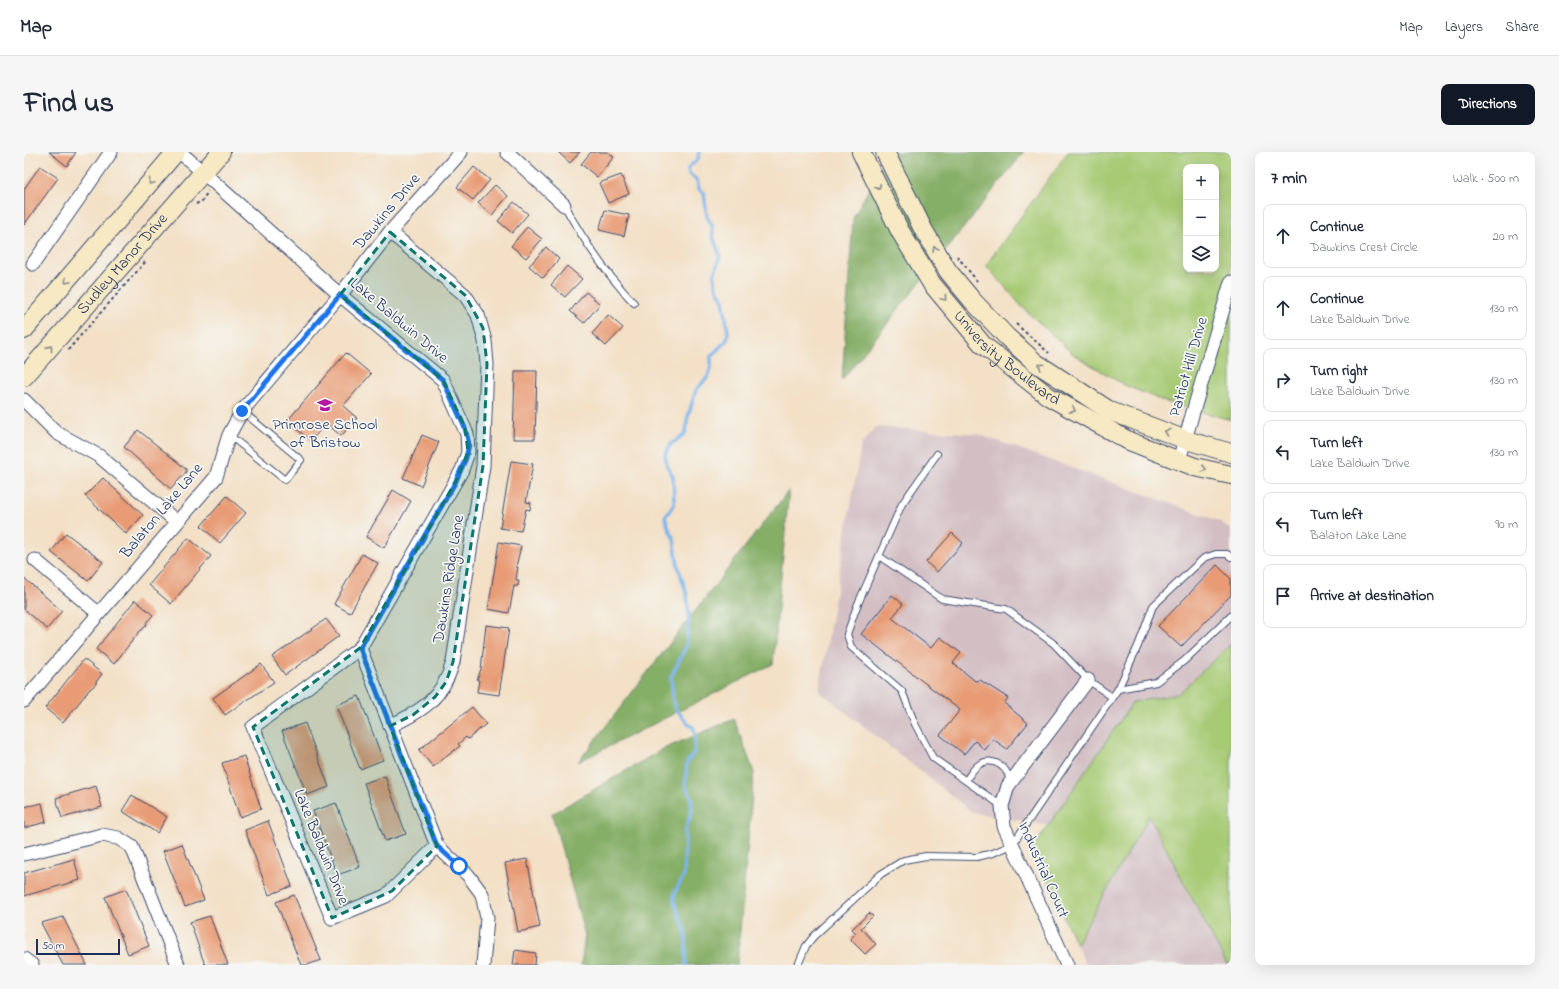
<!DOCTYPE html>
<meta charset="utf-8">
<style>
body{margin:0;font-family:"Indie Flower",sans-serif;background:#f6f6f7;color:#1f2937}
.controls{position:absolute;right:12px;top:12px;display:grid;overflow:hidden;border-radius:8px;box-shadow:0 4px 16px #0002}
.controls button{width:36px;height:36px;display:grid;place-items:center;padding:0;border:0;border-bottom:1px solid #e0e1e3;background:#fff;color:#1f2937;font:20px sans-serif}
.scale{position:absolute;left:12px;bottom:10px;width:84px;box-sizing:border-box;padding-left:4px;border:2px solid #1b2f5e;border-top:0;font-size:11px;line-height:14px;white-space:nowrap;color:#1b2f5e;-webkit-text-stroke:3px #f6f6f2;paint-order:stroke}
.stop{position:absolute;width:12px;height:12px;margin:-9px;border:3px solid #1a73e8;border-radius:50%;background:#fff}
.stop.end{background:#1a73e8;border-color:#fff;box-shadow:0 1px 4px #0008}
.list{margin:0;padding:0;list-style:none}
h2{display:flex;justify-content:space-between;align-items:center;height:52px;margin:0;padding:0 16px;font-size:17px}
h2 small{font-size:13px;font-weight:400;color:#747a83}
.list li{display:grid;grid-template-columns:26px 1fr auto;gap:12px;align-items:center;box-sizing:border-box;height:64px;margin:0 8px 8px;padding:0 8px;border:1px solid #e0e1e3;border-radius:8px}
.list b{display:block;font-size:15px;white-space:nowrap}
.list p{margin:0;font-size:13px;white-space:nowrap;color:#747a83}
.list em{font-size:13px;font-style:normal;color:#747a83}
.icon{flex:none;width:22px;height:22px;fill:none;stroke:currentColor;stroke-width:2;stroke-linecap:round;stroke-linejoin:round}
.map{position:relative;flex:none;width:1207px;height:813px;overflow:hidden;border-radius:8px}
header{display:flex;align-items:center;gap:24px;box-sizing:border-box;height:56px;padding:0 20px;background:#fff;border-bottom:1px solid #e0e1e3}
header strong{font-size:19px}
nav{display:flex;gap:22px;margin-inline-start:auto;font-size:14px}
.intro{display:flex;align-items:center;justify-content:space-between;box-sizing:border-box;height:96px;padding:0 24px}
h1{margin:0;font-size:28px}
.button{padding:10px 18px;border-radius:8px;background:#111827;color:#fff;font-size:14px;font-weight:700}
main{display:flex;gap:24px;padding:0 24px}
aside{flex:1;background:#fff;border-radius:8px;box-shadow:0 4px 16px #0002}
.map>svg:first-child{display:block}
.industrial{fill:#d2bec3}
.green{fill:#a7ca74;stroke:#617c69;fill-rule:evenodd}
.forest{fill:#85ae66;stroke:#506e62}
.lines{fill:none;stroke-linecap:round;stroke-linejoin:round}
.stream{stroke:#7bb4eb;stroke-width:3.5}
.building{fill:#e89b75}
.lane-casing{stroke:#3b4a6e;stroke-width:8}
.street-casing{stroke:#3b4a6e;stroke-width:15}
.secondary-casing{stroke:#3b4a6e;stroke-width:20}
.path{stroke:#3b4a6e;stroke-width:2;stroke-dasharray:3 3;stroke-linecap:butt}
.lane{stroke:#fff;stroke-width:6}
.street{stroke:#fff;stroke-width:13}
.secondary{stroke:#f6e9c3;stroke-width:18}
.oneway{stroke:#888c90}
.route{stroke:#1a73e8;stroke-width:5}
.marked{fill:#0f766e;fill-opacity:0.2;stroke:#0f766e;stroke-width:3;stroke-dasharray:8 5;stroke-linejoin:round}
.labels{text-anchor:middle;dominant-baseline:central;stroke-width:3.5;stroke-linejoin:round;paint-order:stroke}
.street-label{font-size:16px;fill:#1b2f5e;stroke:#f6f6f2}
.poi-label{font-size:16px;fill:#1b2f5e;stroke:#f6f6f2}
</style>
<header>
<strong>Map</strong>
<nav><a>Map</a><a>Layers</a><a>Share</a></nav>
</header>
<div class="intro"><h1>Find us</h1><a class="button">Directions</a></div>
<main>
<div class="map">
<svg width="1207" height="813" viewBox="0 0 1207 813">
<rect width="100%" height="100%" fill="#f6f6f2"/>
<filter id="ink" filterUnits="userSpaceOnUse"><feTurbulence type="fractalNoise" baseFrequency=".025" numOctaves="2"/><feDisplacementMap in="SourceGraphic" scale="8" xChannelSelector="R" yChannelSelector="G"/><feConvolveMatrix kernelMatrix="1 2 1 2 8 2 1 2 1" color-interpolation-filters="sRGB"/></filter>
<filter id="wash" filterUnits="userSpaceOnUse"><feTurbulence type="fractalNoise" baseFrequency=".012" numOctaves="4" result="noise"/><feDisplacementMap in="SourceGraphic" scale="16" xChannelSelector="R" yChannelSelector="G"/><feGaussianBlur stdDeviation="0.9" result="paint"/><feColorMatrix in="noise" values="0 0 0 0 0 0 0 0 0 0 0 0 0 0 0 0 0 1.4 0 .05"/><feComposite in="paint" operator="in"/></filter>
<g filter="url(#wash)">
<rect width="100%" height="100%" fill="#f3e0c6"/>
<!-- industrial -->
<g class="industrial">
<polygon points="852,275 954,282 1195,369 1207,378 1207,492 1154,542 1109,550 1032,675 948,660 795,539 837,293"/>
<polygon points="1125,664 1203,813 1062,813 1052,792"/>
</g>
<!-- green -->
<g class="green">
<path d="M1044 0H1207V268L1142 250 1100 233 1049 202 999 156 962 113ZM1162 15H1192V117H1162Z"/>
<polygon points="1207,492 1207,813 1203,813 1125,664 1052,792 1009,696 1109,550 1154,542"/>
</g>
<!-- forest -->
<g class="forest">
<polygon points="865,0 1000,0 818,228 829,66"/>
<polygon points="765,338 749,512 554,610"/>
<polygon points="710,567 730,620 713,813 557,813 561,783 528,662 639,597"/>
</g>
<g class="lines">
<!-- stream -->
<polyline class="stream" points="662,813 662,781 650,749 650,742 660,724 661,680 668,658 667,644 661,633 663,610 670,601 671,581 669,575 665,573 651,556 649,548 647,525 662,495 665,464 663,443 654,414 650,387 645,377 641,365 650,352 650,347 649,324 643,314 641,302 647,292 660,283 662,279 663,268 672,238 684,225 687,215 687,204 703,188 704,180 699,148 692,135 690,124 696,103 689,85 688,73 683,65 680,41 675,37 673,28 665,22 664,16 674,7 675,0"/>
</g>
<g id="blocks">
<!-- building -->
<g class="building">
<polygon points="25,0 52,0 43,14"/>
<polygon points="534,0 556,0 546,11"/>
<polygon points="567,0 584,0 590,5 573,25 557,12"/>
<polygon points="16,14 34,26 0,73 0,37"/>
<polygon points="450,15 466,28 449,48 433,35"/>
<polygon points="597,23 605,42 584,51 575,31"/>
<polygon points="471,33 484,44 468,63 454,51"/>
<polygon points="490,50 504,62 488,81 474,69"/>
<polygon points="581,58 605,63 600,84 575,78"/>
<polygon points="503,75 518,87 502,106 487,94"/>
<polygon points="522,95 535,107 519,126 505,114"/>
<polygon points="543,114 558,127 541,145 527,133"/>
<polygon points="562,140 576,152 560,171 546,159"/>
<polygon points="584,163 599,176 582,194 568,182"/>
<polygon points="322,201 347,222 319,254 333,266 317,284 302,271 287,289 263,269"/>
<polygon points="491,219 513,219 511,287 489,287"/>
<polygon points="114,278 162,317 162,320 147,337 100,295"/>
<polygon points="398,283 415,290 397,334 379,326"/>
<polygon points="487,309 509,312 502,350 507,351 506,358 502,357 497,379 476,376"/>
<polygon points="79,326 119,363 102,382 61,344"/>
<polygon points="369,338 387,349 360,396 342,385"/>
<polygon points="203,344 222,361 196,391 177,374"/>
<polygon points="42,381 79,410 64,429 27,400"/>
<polygon points="928,381 939,391 913,420 902,410"/>
<polygon points="164,386 187,404 147,452 125,433"/>
<polygon points="475,390 497,394 492,415 494,415 492,428 495,428 494,434 490,434 485,461 464,457"/>
<polygon points="338,402 354,411 326,461 310,452"/>
<polygon points="1193,413 1207,427 1207,443 1157,495 1134,474"/>
<polygon points="0,426 38,459 23,477 0,457"/>
<polygon points="868,443 879,452 868,466 907,496 916,485 937,501 929,511 951,529 956,528 984,546 980,551 1004,571 983,597 969,587 961,598 951,589 940,602 916,583 936,558 837,482"/>
<polygon points="111,448 129,463 122,471 123,473 115,480 90,512 72,497"/>
<polygon points="302,467 315,484 261,523 248,505"/>
<polygon points="462,473 485,476 475,543 453,540 455,528 453,528 457,517"/>
<polygon points="60,507 78,522 72,530 72,532 65,538 39,571 21,556"/>
<polygon points="237,512 250,530 201,563 189,546"/>
<polygon points="335,544 359,608 336,617 312,553"/>
<polygon points="448,555 462,572 444,587 442,585 434,592 436,594 409,615 395,598"/>
<polygon points="281,571 305,635 283,643 258,579"/>
<polygon points="220,604 237,657 216,665 198,611"/>
<polygon points="361,624 382,682 361,689 340,631"/>
<polygon points="72,634 78,655 38,666 32,646"/>
<polygon points="108,643 143,665 133,681 98,659"/>
<polygon points="18,651 22,670 0,676 0,655"/>
<polygon points="312,651 336,715 313,723 289,659"/>
<polygon points="244,669 268,734 245,743 221,678"/>
<polygon points="158,692 180,748 161,755 139,699"/>
<polygon points="50,707 56,728 0,744 0,721"/>
<polygon points="503,707 516,775 494,780 481,711"/>
<polygon points="102,737 125,794 104,802 81,745"/>
<polygon points="270,743 297,808 283,813 277,813 252,750"/>
<polygon points="845,761 849,764 837,776 852,792 841,802 826,787 832,781 828,777"/>
<polygon points="186,764 204,813 181,813 166,770"/>
<polygon points="39,765 63,813 39,813 17,771"/>
<polygon points="491,798 512,801 511,813 489,813"/>
</g>
</g>
</g>
<g filter="url(#ink)">
<use href="#blocks" fill-opacity="0" stroke="#3b4a6e" stroke-width="1"/>
<g class="lines">
<defs>
<g id="lane">
<path d="M540 53C560 89 582 122 610 151"/>
<polyline points="205,283 261,328 277,308 218,259"/>
<polyline points="913,302 878,352 833,454 823,482 827,495 878,539 891,572 909,606 978,654"/>
<polyline points="855,404 918,447 982,457 1029,491 1064,528 1088,545"/>
<polyline points="1094,537 1132,530 1160,509 1207,464"/>
<path d="M942 628C946 623 950 615 956 612 969 604 986 616 985 630"/>
<polyline points="774,813 782,794 790,784 857,722 880,708 902,704 953,705 969,701 988,693 1094,537 1114,494 1129,454 1180,406 1192,402 1203,402 1207,405"/>
</g>
<g id="street">
<polyline points="156,0 316,143 419,228 443,282 444,300 438,318 336,496 229,575 308,766 362,744 413,694"/>
<polyline points="483,0 540,53"/>
<polyline points="9,112 87,0"/>
<polyline points="0,248 33,281 75,304 153,370"/>
<polyline points="1155,308 1207,130"/>
<polyline points="11,408 74,461"/>
<polyline points="336,496 413,694 444,723 458,742 463,766 459,813"/>
<polyline points="0,549 192,325 205,283 218,259 316,143 366,80 437,0"/>
<path d="M366 574C398 559 419 546 429 510L459 314 463 212 461 189 454 163 441 143 366 80"/>
<polyline points="0,702 78,683 94,686 108,695 154,813"/>
<polyline points="0,807 8,813"/>
<polyline points="1043,813 980,674 978,654 984,634 1064,528"/>
</g>
<g id="secondary">
<path id="s1" d="M837 0 876 79 908 132 959 193 1024 244 1105 289 1171 315 1207 323"/>
<polyline points="861,0 899,77 924,119 948,148 983,185 1012,211 1086,259 1162,288 1207,301"/>
<polyline points="0,178 152,0"/>
<path id="s2" d="M0 225 197 0"/>
</g>
</defs>
<!-- lane casing -->
<use href="#lane" class="lane-casing"/>
<!-- street casing -->
<use href="#street" class="street-casing"/>
<!-- secondary casing -->
<use href="#secondary" class="secondary-casing"/>
<!-- path -->
<g class="path">
<polyline points="172,52 178,49 184,39"/>
<polyline points="933,104 953,129"/>
<polyline points="992,172 1025,201"/>
<polyline points="44,198 122,109"/>
</g>
<!-- lane -->
<use href="#lane" class="lane"/>
<!-- street -->
<use href="#street" class="street"/>
<!-- secondary -->
<use href="#secondary" class="secondary"/>
</g>
<!-- one-way arrows -->
<defs><path id="oneway-chevron" d="M-2-3.5L2.5 0L-2 3.5" fill="none" stroke-width="1.6" stroke-linecap="round" stroke-linejoin="round"/></defs>
<g class="oneway">
<use href="#oneway-chevron" transform="translate(127 30) rotate(130)"/>
<use href="#oneway-chevron" transform="translate(854 35) rotate(64)"/>
<use href="#oneway-chevron" transform="translate(911 97) rotate(-121)"/>
<use href="#oneway-chevron" transform="translate(43 129) rotate(130)"/>
<use href="#oneway-chevron" transform="translate(920 146) rotate(50)"/>
<use href="#oneway-chevron" transform="translate(26 196) rotate(-49)"/>
<use href="#oneway-chevron" transform="translate(1017 214) rotate(-146)"/>
<use href="#oneway-chevron" transform="translate(1049 258) rotate(29)"/>
<use href="#oneway-chevron" transform="translate(1143 280) rotate(-159)"/>
<use href="#oneway-chevron" transform="translate(1180 317) rotate(13)"/>
</g>
</g>
<g class="lines" filter="url(#ink)">
<!-- route -->
<polyline class="route" points="218,259 316,143 419,228 441,276 445,292 442,306 432,329 336,496 413,694 435,714"/>
</g>
<!-- marked area -->
<path class="marked" d="M366 80 441 143 459 176 463 212 459 314 429 510 422 530 411 545 389 563 366 574 413 694 368 739 308 766 229 575 336 496 432 329 444 300 441 276 419 228 316 143Z"/>
<!-- icons -->
<defs>
<symbol id="school-bare" viewBox="-9 -9 18 18"><path d="M0-5L7-2L0 1L-7-2ZM-4 1L0 2.5L4 1V4Q0 6-4 4Z" fill="#b5179e" stroke="#f6f6f2" stroke-width="2.5" paint-order="stroke"/></symbol>
</defs>
<g fill-rule="evenodd">
<use href="#school-bare" x="290" y="242" width="22" height="22"/>
</g>
<g class="labels">
<!-- street labels -->
<g class="street-label">
<text transform="translate(363 60) rotate(-50)">Dawkins Drive</text>
<text stroke="none"><textPath href="#s2" startOffset="150">Sudley Manor Drive</textPath></text>
<text transform="translate(375 169) rotate(40)">Lake Baldwin Drive</text>
<text stroke="none"><textPath href="#s1" startOffset="256">University Boulevard</textPath></text>
<text transform="translate(1165 215) rotate(-74)">Patriot Hill Drive</text>
<text transform="translate(138 359) rotate(-50)">Balaton Lake Lane</text>
<text transform="translate(425 427) rotate(-81)">Dawkins Ridge Lane</text>
<text transform="translate(297 695) rotate(68)">Lake Baldwin Drive</text>
<text transform="translate(1019 718) rotate(66)">Industrial Court</text>
</g>
<!-- poi labels -->
<g class="poi-label">
<text x="301" y="273">Primrose School<tspan x="301" dy="18">of Bristow</tspan></text>
</g>
</g>
</svg>
<div class="controls">
<button>+</button>
<button>−</button>
<button><svg class="icon" aria-label="layers" viewBox="0 0 24 24"><path d="M12 4l9 5-9 5-9-5zM3 14l9 5 9-5"/></svg></button>
</div>
<div class="scale">50 m</div>
<div class="stop" style="left:435px;top:714px"></div>
<div class="stop end" style="left:218px;top:259px"></div>
</div>
<aside>
<h2>7 min<small>Walk · 500 m</small></h2>
<ul class="list">
<li><svg class="icon" aria-label="ahead" viewBox="0 0 24 24"><path d="M12 20V5M6 11l6-6 6 6"/></svg><div><b>Continue</b><p>Dawkins Crest Circle</p></div><em>20 m</em></li>
<li><svg class="icon" aria-label="ahead" viewBox="0 0 24 24"><path d="M12 20V5M6 11l6-6 6 6"/></svg><div><b>Continue</b><p>Lake Baldwin Drive</p></div><em>130 m</em></li>
<li><svg class="icon" aria-label="right" viewBox="0 0 24 24"><path d="M7 20v-9h11M14 6l5 5-5 5"/></svg><div><b>Turn right</b><p>Lake Baldwin Drive</p></div><em>130 m</em></li>
<li><svg class="icon" aria-label="left" viewBox="0 0 24 24"><path d="M17 20v-9H6M10 6l-5 5 5 5"/></svg><div><b>Turn left</b><p>Lake Baldwin Drive</p></div><em>130 m</em></li>
<li><svg class="icon" aria-label="left" viewBox="0 0 24 24"><path d="M17 20v-9H6M10 6l-5 5 5 5"/></svg><div><b>Turn left</b><p>Balaton Lake Lane</p></div><em>90 m</em></li>
<li><svg class="icon" aria-label="arrive" viewBox="0 0 24 24"><path d="M6 21V4h12l-3 4 3 4H6"/></svg><div><b>Arrive at destination</b></div></li>
</ul>
</aside>
</main>
